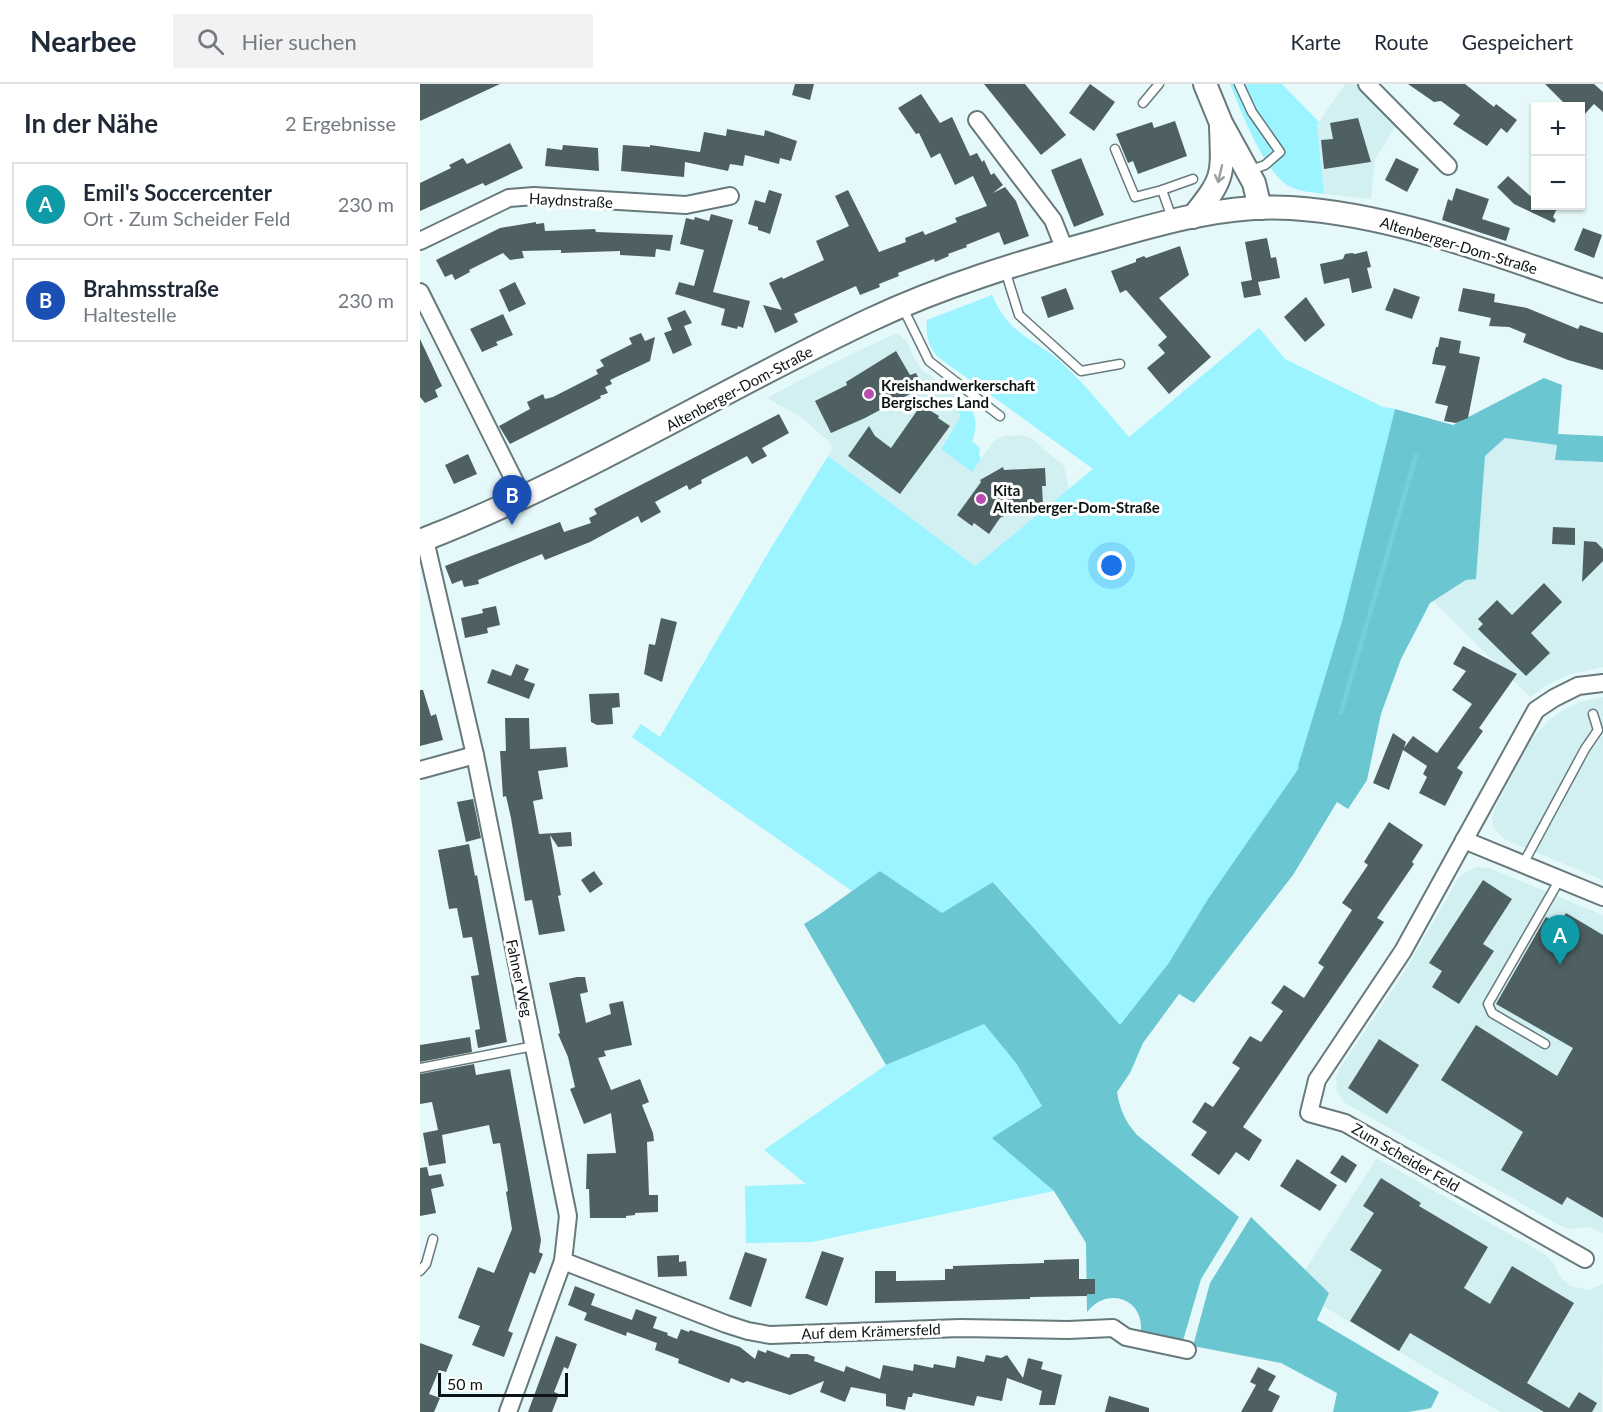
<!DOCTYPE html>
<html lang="de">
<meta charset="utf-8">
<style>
body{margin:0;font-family:Lato,sans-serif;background:#f2f2f3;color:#1f2937}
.controls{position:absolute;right:18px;top:18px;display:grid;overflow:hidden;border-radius:0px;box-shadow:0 2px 4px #0004}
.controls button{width:54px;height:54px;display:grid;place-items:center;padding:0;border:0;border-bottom:2px solid #e0e1e3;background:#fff;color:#1f2937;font:30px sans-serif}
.scale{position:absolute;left:18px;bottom:15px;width:130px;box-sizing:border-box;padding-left:6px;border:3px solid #0d1415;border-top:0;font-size:16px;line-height:21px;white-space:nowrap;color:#0d1415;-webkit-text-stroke:4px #fff;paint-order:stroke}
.you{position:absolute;left:692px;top:482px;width:21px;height:21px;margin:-15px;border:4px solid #fff;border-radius:50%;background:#1a73e8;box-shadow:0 0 0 9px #1a73e833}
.badge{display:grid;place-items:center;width:39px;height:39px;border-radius:50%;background:#b84eb0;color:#fff;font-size:20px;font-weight:700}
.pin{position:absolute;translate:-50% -50px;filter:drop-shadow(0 2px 3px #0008)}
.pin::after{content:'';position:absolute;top:32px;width:21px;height:18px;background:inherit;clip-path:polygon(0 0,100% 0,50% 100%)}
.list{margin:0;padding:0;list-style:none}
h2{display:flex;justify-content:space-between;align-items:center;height:78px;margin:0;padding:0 24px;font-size:26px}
h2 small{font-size:20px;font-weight:400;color:#747a83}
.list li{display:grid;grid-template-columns:39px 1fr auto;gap:18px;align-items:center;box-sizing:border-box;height:84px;margin:0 12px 12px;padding:0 12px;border:2px solid #e0e1e3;border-radius:0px}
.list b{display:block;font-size:22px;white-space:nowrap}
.list p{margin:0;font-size:20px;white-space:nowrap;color:#747a83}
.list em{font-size:20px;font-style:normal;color:#747a83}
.icon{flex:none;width:33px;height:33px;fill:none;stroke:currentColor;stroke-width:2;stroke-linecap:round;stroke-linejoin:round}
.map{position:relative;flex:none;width:1183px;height:1328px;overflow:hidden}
header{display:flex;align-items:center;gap:36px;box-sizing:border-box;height:84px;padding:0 30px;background:#fff;border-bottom:2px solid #e0e1e3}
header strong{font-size:28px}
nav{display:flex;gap:33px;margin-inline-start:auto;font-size:21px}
.search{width:420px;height:54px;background:#f2f2f3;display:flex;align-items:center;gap:15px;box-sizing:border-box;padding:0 21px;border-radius:0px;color:#747a83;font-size:22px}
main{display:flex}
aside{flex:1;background:#fff}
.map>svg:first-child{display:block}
.built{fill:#d2eff2}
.green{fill:#9bf4ff}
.forest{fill:#6ac6d1}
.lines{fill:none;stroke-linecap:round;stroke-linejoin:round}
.stream{stroke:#73cfda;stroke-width:5}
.building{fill:#4f6062}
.lane-casing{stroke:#67797b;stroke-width:11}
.street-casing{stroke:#67797b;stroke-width:20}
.secondary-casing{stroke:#67797b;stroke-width:26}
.lane{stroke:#fff;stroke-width:8}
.street{stroke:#fff;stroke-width:16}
.secondary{stroke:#fff;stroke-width:22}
.oneway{stroke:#9ea1a1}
.poi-dot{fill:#b84eb0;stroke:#fff;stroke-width:2}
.labels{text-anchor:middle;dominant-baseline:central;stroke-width:6;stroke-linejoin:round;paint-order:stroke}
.street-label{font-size:15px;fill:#0d1415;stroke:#fff}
.poi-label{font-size:15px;font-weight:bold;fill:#0d1415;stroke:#fff;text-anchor:start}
</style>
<header>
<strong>Nearbee</strong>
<div class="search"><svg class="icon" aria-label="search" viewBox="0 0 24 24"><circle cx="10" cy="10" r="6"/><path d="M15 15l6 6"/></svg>Hier suchen</div>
<nav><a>Karte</a><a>Route</a><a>Gespeichert</a></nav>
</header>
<main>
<aside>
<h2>In der Nähe<small>2 Ergebnisse</small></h2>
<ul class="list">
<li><span class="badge" style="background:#0f9aa8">A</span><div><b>Emil's Soccercenter</b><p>Ort · Zum Scheider Feld</p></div><em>230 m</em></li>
<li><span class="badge" style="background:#1a4fb4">B</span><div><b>Brahmsstraße</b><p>Haltestelle</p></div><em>230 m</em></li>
</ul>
</aside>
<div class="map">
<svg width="1183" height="1328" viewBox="0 0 1183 1328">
<rect width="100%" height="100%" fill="#e5f9fb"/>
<!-- built -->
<g class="built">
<polygon points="925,0 938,0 977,40 955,75 951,115 904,110 897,41"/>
<polygon points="477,249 488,259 494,274 502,286 540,312 532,323 540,330 539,335 521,364 552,388 574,357 584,352 600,351 611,354 644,382 649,405 555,482 408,372 412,364 410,358 382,334 347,314 413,279"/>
<polygon points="1085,354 1137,361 1136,376 1183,378 1183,583 1150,590 1129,600 1110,613 1013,517 1047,496 1056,495 1065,372"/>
<polygon points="1183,613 1183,796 1086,756 1074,745 1072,735 1075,724 1107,663 1117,649 1129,636 1144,625 1160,618"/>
<polygon points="1056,783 1069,784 1183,831 1183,1149 1169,1143 1150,1145 1141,1142 925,1019 917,1007 916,993 920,984 985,887 1038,795 1044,789"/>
<polygon points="957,1074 1126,1171 1134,1180 1141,1194 1150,1202 1168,1206 1183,1200 1182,1328 1080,1328 903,1222 909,1209 885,1186"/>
</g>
<!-- green -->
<g class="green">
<path d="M810 0H862L899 38 897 41 904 110C892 108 878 108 867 101 843 85 821 27 810 0Z"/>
<path d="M572 211C591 255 617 254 647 284 669 305 689 330 709 353L839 244 865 275 963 323 975 325 922 537 878 682 880 684 788 815 748 880 700 942 574 798 523 830 460 787 432 807 212 653 221 640 240 653 351 464 408 372 555 482 673 385 518 273C509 263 505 251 507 236Z"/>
<path d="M540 312C554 324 560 339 552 357L560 364 559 370 561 375 552 388 521 365 539 335 540 330 532 324Z"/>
<polygon points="564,940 596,979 622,1022 573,1054 634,1107 392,1158 326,1159 325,1102 386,1100 344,1066 466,981"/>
</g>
<!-- forest -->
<g class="forest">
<path d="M1124 294 1142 301 1138 350 1183 352V378L1135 376 1137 361 1085 354 1065 372 1056 495 1046 496 1010 519 981 575 961 630 947 696 928 725 917 718 873 791 774 919 759 910 723 959 710 989 697 1008C700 1026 705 1037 717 1051L819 1133 781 1195 762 1260 720 1252C728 1217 689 1200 667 1228L666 1159 634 1107 572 1054 622 1022 596 979 564 940 466 981 384 840 400 830 460 787 522 829 573 798 700 941 748 880 788 815 879 684 878 682 922 537 975 325 1033 341Z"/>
<polygon points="831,1133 909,1209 897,1236 1019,1308 1011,1324 989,1328 913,1328 917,1309 861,1279 773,1262 790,1199"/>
</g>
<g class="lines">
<!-- stream -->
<polyline class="stream" points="921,628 996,372"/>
</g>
<!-- building -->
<g class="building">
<polygon points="0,0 80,0 0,37"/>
<polygon points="375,0 394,0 390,16 372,11"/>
<polygon points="564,0 605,0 646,51 621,71"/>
<polygon points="670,0 695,18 674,47 649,29"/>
<polygon points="988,0 1045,0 1074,23 1076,20 1097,36 1087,49 1081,44 1067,62 1033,40 1040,31 1021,17 1014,18"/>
<polygon points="1125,0 1174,0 1183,8 1183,28 1174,20 1161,34 1161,22 1147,22"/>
<polygon points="501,10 520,39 532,33 550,72 557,69 562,78 564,76 571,91 574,89 583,101 573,109 585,103 596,117 609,152 584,161 579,148 546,161 547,163 528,170 529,172 515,178 514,175 478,189 479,192 459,200 460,203 440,211 436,202 374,230 378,238 355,249 343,221 362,226 349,199 362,193 363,195 404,176 396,157 429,142 415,112 428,106 459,168 486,158 485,154 503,147 505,151 537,138 535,134 567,122 553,92 535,101 520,69 511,74 499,49 496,50 478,24"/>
<polygon points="938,34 951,78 904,85 901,56 913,55 910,39"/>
<polygon points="755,37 767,72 718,90 713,77 708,79 696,50 732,38 734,44"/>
<polygon points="307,45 344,52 345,46 377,57 371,77 360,74 359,80 325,71 323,82 310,80 308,87 265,78 264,93 201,87 203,61 230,63 230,61 280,68 284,48 306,52"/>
<polygon points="90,59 103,84 65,102 63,99 0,127 0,99 31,84 29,81 43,74 47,80"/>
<polygon points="143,61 178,64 179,87 125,82 127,64 142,66"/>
<polygon points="661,74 684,131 654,143 631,86"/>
<polygon points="976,74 999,85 987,108 965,96"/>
<polygon points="1088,92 1116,117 1116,122 1138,122 1133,133 1136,136 1134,139 1094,120 1077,103"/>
<polygon points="1036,104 1069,115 1062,135 1090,144 1086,157 1022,136 1028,115 1032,117"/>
<polygon points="349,106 362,110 350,150 338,146 338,143 328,140 335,116 345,119"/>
<polygon points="291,130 313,136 293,208 330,217 323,244 318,242 317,245 301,241 305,225 255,210 259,198 274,202 284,166 260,160 266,134 274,136 275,133 289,137"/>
<polygon points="116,138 116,140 124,139 125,147 175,145 176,148 253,151 250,167 236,165 235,173 200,171 200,167 141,169 141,166 102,167 104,174 90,176 83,169 49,186 50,188 35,196 32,190 25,193 16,176 80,144"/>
<polygon points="1163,144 1182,151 1174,174 1154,166"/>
<polygon points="847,154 851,174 856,173 860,194 838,198 841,211 824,214 821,198 832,196 825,158"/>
<polygon points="760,162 769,191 739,214 791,273 749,310 727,284 745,269 738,261 747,253 706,206 700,209 691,187 716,178 716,175 724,172 726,174"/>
<polygon points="947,167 951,183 947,184 952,204 932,209 929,194 904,200 900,180 923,175 925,170 932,169 935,170"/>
<polygon points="95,198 106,220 89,228 79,206"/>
<polygon points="646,204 654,225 628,234 621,213"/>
<polygon points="974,204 1000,213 992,235 965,226"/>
<polygon points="1043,204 1075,210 1074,218 1107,224 1158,245 1160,241 1183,249 1183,286 1148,276 1103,258 1106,250 1089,243 1069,242 1071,234 1038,227"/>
<polygon points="886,213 905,241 885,258 864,233"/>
<polygon points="265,226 272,239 264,242 272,261 253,270 244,249 252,246 247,234"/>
<polygon points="83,230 93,251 76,258 78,261 62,268 50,245"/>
<polygon points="221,249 225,257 235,253 230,277 190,296 192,300 185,303 188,309 180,312 181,314 90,360 79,342 110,325 107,318 123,310 125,315 133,313 178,290 176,286 184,282 180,276 212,260 209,254"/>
<polygon points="1020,253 1041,257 1039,269 1060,273 1048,334 1036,339 1024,337 1028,322 1015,319 1026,282 1012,280 1016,263 1018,263"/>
<polygon points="0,255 22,302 15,306 18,313 5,319 0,313"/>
<polygon points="476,267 490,291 496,289 503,303 445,334 411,349 395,317 427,301 426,298"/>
<polygon points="501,321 519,332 518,334 530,342 480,410 428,372 449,342 455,352 471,364"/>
<polygon points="359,330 369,349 342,364 347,372 332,380 327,372 281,396 282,399 269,406 267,401 235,418 241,428 221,439 218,432 170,458 125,476 122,470 58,496 59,500 44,503 42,496 32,500 25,482 140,438 144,448 171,439 169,434 177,430 174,425"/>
<polygon points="48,370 57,390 34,400 25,381"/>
<polygon points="583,383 584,386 625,384 626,402 622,402 623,421 604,422 580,434 569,450 554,439 552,442 537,431 561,398 560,396"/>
<polygon points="1133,443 1155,444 1155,461 1132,460"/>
<polygon points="1164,457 1176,458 1183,465 1183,477 1162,498"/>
<polygon points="1124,499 1142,518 1111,549 1130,569 1106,592 1058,545 1063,540 1058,535 1077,516 1092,531"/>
<polygon points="76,522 80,541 67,544 68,549 45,554 41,534 63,529 62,525"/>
<polygon points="241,534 257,538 242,598 224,590 229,560 235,561"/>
<polygon points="1043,562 1097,590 1059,644 1063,647 1037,684 1043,688 1025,722 999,709 1007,693 1003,690 1007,682 983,666 969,706 953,699 973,649 986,658 984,664 993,652 1017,669 1052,620 1032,606 1046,587 1033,580"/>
<polygon points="96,580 109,585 104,596 115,600 109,615 67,599 72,585 91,592"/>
<polygon points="0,606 3,606 11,632 16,630 23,656 0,662"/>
<polygon points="199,609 200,623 192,624 193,640 177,641 171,638 169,610"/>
<polygon points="85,634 109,634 110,665 146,663 148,683 118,687 123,715 113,717 119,750 151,748 152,762 138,763 130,751 141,811 138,812 145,847 119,851 112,816 105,817 91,734 86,712 83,713 80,667 86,667"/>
<polygon points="53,715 61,754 46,758 37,718"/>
<polygon points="969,738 1003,761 992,778 994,780 957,834 964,838 823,1043 842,1056 829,1077 816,1068 799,1091 771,1071 787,1048 772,1038 785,1018 793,1023 820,984 812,979 830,952 841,958 863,927 851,919 864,901 884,914 904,883 898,879 932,826 922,819 948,781 944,778"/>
<polygon points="49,760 55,792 57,791 87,958 58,964 55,946 60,945 51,892 59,891 52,853 43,854 37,824 29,825 18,766"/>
<polygon points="174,787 183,800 170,809 161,796"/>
<polygon points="1063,796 1092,815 1063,860 1074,867 1039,920 1012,903 1022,887 1009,879"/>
<polygon points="1146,829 1183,851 1183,1134 1147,1113 1142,1121 1081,1086 1103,1048 1021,996 1056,941 1137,992 1153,964 1076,920 1126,833 1139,841"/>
<polygon points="157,893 165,893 168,908 160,910 166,939 191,930 189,920 203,917 212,961 184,967 186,972 178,974 191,1006 220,995 229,1018 222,1021 233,1049 234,1057 227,1058 229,1111 238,1111 238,1128 215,1129 215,1131 206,1132 206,1134 170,1134 169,1105 166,1105 167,1070 196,1069 191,1029 164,1040 150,1005 155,1003 148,973 138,950 140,949 129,899"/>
<polygon points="50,953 52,968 0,978 0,961"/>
<polygon points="959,955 999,981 967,1030 928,1004"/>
<polygon points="54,980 56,991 90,985 121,1156 119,1168 123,1170 115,1190 110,1188 88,1247 93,1249 84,1273 52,1261 60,1242 38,1234 58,1183 74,1189 92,1145 86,1108 88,1107 80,1059 73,1060 69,1041 22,1051 26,1079 9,1082 3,1049 18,1046 12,1018 0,1020 0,990"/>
<polygon points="922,1071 937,1081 926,1099 910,1089"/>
<polygon points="877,1075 917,1101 900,1127 860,1102"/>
<polygon points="7,1083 9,1092 21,1090 24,1102 11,1105 16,1129 0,1132 0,1084"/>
<polygon points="961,1094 1001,1119 999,1122 1068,1163 1044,1204 1070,1220 1092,1182 1154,1219 1107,1299 1149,1324 1159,1308 1177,1319 1172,1328 1124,1328 990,1249 979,1267 930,1237 962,1186 930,1166 954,1129 943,1122"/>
<polygon points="402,1167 424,1174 407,1222 385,1214"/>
<polygon points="325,1168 347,1175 331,1223 309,1215"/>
<polygon points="259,1171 259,1178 266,1177 267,1192 238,1193 237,1172"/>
<polygon points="659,1175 659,1195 675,1195 675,1210 667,1210 667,1212 610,1213 610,1215 455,1219 455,1187 476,1187 476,1197 525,1196 525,1185 533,1185 533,1182 624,1179 624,1176"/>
<polygon points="155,1202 175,1210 171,1221 212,1236 216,1225 237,1233 233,1244 248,1249 247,1251 257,1255 261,1245 269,1248 270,1246 320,1263 335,1275 338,1266 346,1269 347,1266 369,1274 371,1270 387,1270 395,1273 394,1277 424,1288 426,1282 460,1295 463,1281 493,1287 494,1280 513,1284 514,1280 535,1284 537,1272 564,1278 566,1271 581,1274 587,1271 603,1294 608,1274 623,1278 621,1285 642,1291 635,1321 619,1321 622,1307 587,1294 582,1317 557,1312 554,1322 493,1309 492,1313 488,1313 485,1326 466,1322 466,1310 431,1303 425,1318 400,1308 404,1297 370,1311 327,1297 323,1299 311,1294 309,1299 258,1279 259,1275 235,1266 237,1259 207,1248 206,1252 164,1236 167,1229 148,1221"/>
<polygon points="136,1252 157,1260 148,1285 144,1283 134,1308 139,1310 132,1328 108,1328"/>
<polygon points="0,1259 33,1271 26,1288 19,1286 9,1310 20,1314 14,1328 0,1328"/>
<polygon points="838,1283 856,1292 848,1306 860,1312 852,1328 821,1328 836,1301 830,1298"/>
<polygon points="689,1312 729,1324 729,1328 685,1328"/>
</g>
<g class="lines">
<defs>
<g id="lane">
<polyline points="819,0 832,28 860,68 845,81 828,87"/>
<polyline points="723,19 739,0"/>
<polyline points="695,65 715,113 742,106 753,137"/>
<polyline points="742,106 773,95"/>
<polyline points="585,186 599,231 661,287 700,280"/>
<polyline points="483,224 509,277 580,332"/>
<polyline points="1103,780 1165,665 1178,646 1173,630"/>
<polyline points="1125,960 1072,929 1068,920 1140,795"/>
<polyline points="0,984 114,962"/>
<polyline points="0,1187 6,1180 13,1155"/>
</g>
<g id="street">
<polyline points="947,0 1028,82"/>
<polyline points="557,36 633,136 645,166"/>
<polyline points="0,157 89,114 114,112 266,121 310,112"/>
<polyline points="0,208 103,414"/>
<polyline points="5,456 55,671 148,1132 143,1177 88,1328"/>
<polyline points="0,686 55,671"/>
<polyline points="1044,756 1183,813"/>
<polyline points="1165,1175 925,1039 889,1029 897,996 983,867 1116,626 1134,614 1158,602 1183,599"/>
<polyline points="143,1177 306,1240 328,1247 350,1251 540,1244 648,1246 693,1244 706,1253 767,1266"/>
</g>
<g id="secondary">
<polyline points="785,0 801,39 834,99 840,124"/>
<path d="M773 133C804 94 803 93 801 43"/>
<path d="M0 457C157 397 299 307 450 236 522 202 601 178 678 157 740 139 805 120 871 124 979 131 1081 173 1183 207"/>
</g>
</defs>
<!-- lane casing -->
<use href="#lane" class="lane-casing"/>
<!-- street casing -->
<use href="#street" class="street-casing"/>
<!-- secondary casing -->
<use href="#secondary" class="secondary-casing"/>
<!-- lane -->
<use href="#lane" class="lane"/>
<!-- street -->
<use href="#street" class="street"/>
<!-- secondary -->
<use href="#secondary" class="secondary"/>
</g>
<!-- one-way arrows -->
<defs><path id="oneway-shaft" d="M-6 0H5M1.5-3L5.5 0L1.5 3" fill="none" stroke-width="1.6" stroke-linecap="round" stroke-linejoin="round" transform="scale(1.5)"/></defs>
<use class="oneway" href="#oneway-shaft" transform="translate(800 90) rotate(103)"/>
<!-- markers -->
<g class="poi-dot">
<circle cx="449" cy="310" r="6"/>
<circle cx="561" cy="415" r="6"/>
</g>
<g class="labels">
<!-- street labels -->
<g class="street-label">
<text transform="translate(151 116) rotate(3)">Haydnstraße</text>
<text transform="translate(1039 161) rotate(17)">Altenberger-Dom-Straße</text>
<text transform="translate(319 304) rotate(-28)">Altenberger-Dom-Straße</text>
<text transform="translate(100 894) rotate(78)">Fahner Weg</text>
<text transform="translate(986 1073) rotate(30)">Zum Scheider Feld</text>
<text transform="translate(451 1247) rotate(-2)">Auf dem Krämersfeld</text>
</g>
<!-- poi labels -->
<g class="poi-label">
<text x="461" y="301">Kreishandwerkerschaft<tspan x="461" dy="17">Bergisches Land</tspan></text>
<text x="573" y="406">Kita<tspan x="573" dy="17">Altenberger-Dom-Straße</tspan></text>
</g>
</g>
</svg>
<div class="controls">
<button>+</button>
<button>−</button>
</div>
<div class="scale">50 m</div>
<div class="you"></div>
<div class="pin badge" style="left:1140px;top:881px;background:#0f9aa8">A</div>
<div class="pin badge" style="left:92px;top:441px;background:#1a4fb4">B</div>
</div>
</main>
